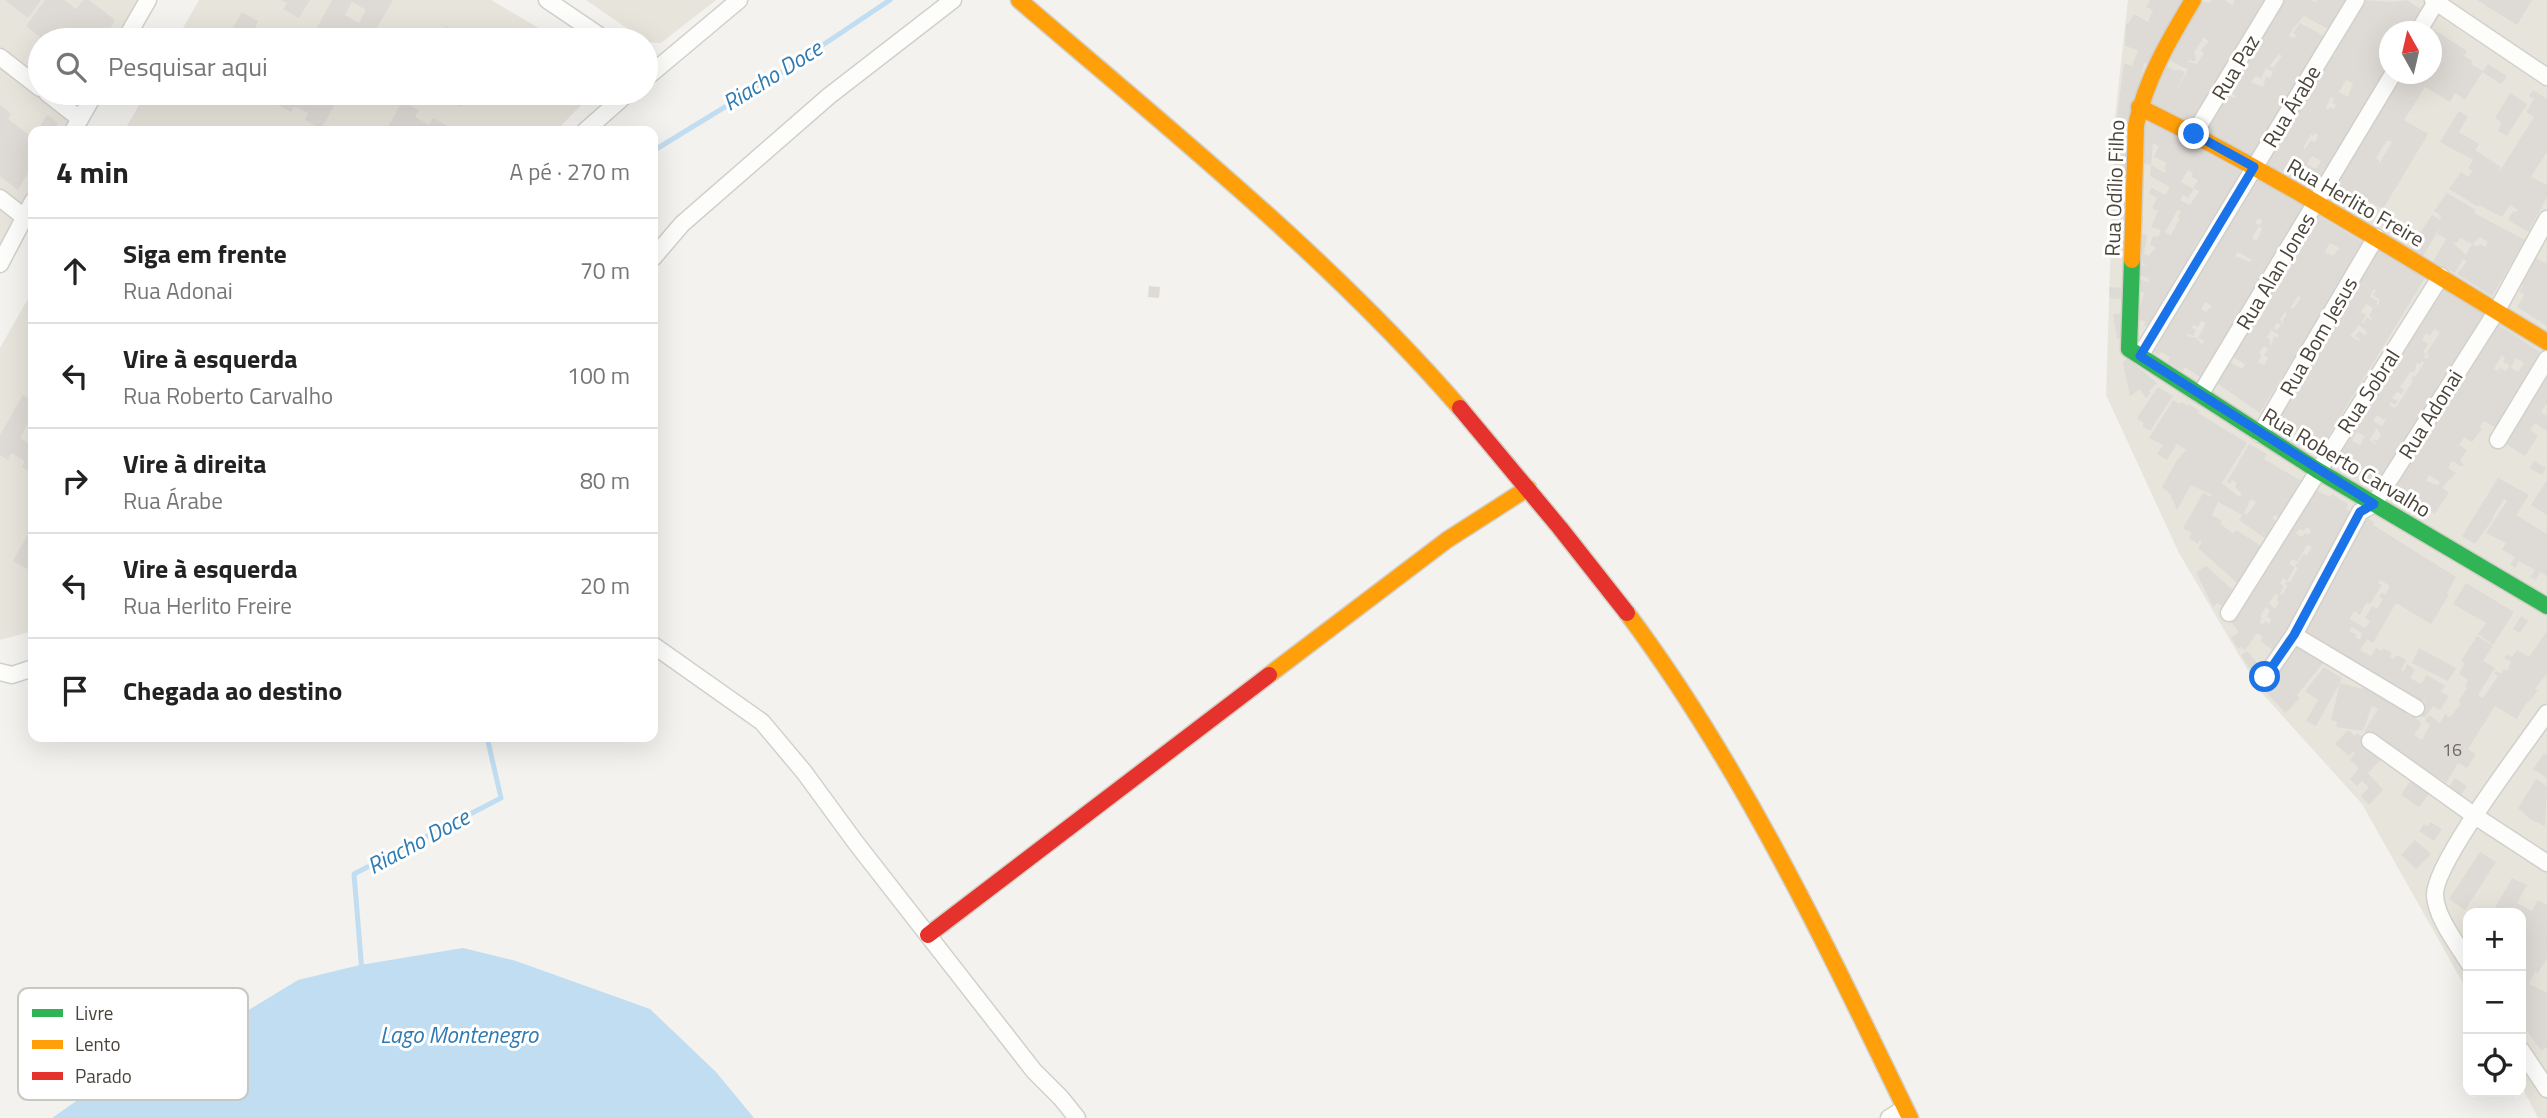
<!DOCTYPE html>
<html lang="pt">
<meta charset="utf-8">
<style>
body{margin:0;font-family:"Titillium Web",sans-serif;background:#f6f6f6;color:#222}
.controls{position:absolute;right:21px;bottom:21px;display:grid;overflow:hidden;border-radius:14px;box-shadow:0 7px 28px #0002}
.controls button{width:63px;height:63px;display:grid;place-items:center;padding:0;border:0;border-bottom:2px solid #e0e0e0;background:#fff;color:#222;font:35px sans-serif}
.compass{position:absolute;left:2379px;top:21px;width:63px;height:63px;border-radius:50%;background:#fff;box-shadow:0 7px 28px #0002;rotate:352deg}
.stop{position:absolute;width:21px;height:21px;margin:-16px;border:5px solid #1a73e8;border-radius:50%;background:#fff}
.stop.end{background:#1a73e8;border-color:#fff;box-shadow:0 2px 7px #0008}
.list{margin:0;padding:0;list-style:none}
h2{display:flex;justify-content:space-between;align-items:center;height:91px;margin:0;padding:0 28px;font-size:30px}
h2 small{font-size:23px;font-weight:400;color:#767676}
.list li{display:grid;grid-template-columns:46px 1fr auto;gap:21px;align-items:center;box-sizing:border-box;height:105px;padding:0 28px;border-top:2px solid #e0e0e0}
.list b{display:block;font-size:26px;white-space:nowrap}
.list p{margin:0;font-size:23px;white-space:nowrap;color:#767676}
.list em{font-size:23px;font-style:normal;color:#767676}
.icon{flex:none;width:38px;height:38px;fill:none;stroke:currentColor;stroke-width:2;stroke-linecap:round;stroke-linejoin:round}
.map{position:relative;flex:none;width:2547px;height:1118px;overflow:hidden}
.search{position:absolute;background:#fff;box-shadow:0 7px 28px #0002;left:28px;top:28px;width:630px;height:77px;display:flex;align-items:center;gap:18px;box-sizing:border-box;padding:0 24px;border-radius:38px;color:#767676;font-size:26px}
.panel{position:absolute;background:#fff;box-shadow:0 7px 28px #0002;left:28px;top:126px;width:630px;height:616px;border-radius:14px}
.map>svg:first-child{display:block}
.residential{fill:#e7e4dc;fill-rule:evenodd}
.water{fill:#c0ddf1}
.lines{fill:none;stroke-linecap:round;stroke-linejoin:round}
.stream{stroke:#c0ddf1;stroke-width:5}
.building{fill:#dedbd6;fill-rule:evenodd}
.street-casing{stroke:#d2d0cb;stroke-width:19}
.fast-casing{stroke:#d3cfc5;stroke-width:19}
.slow-casing{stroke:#d3cfc5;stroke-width:19}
.jam-casing{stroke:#d3cfc5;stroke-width:19}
.street{stroke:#fdfdfc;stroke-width:16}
.fast{stroke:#30b455;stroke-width:16}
.slow{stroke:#ff9f0a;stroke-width:16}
.jam{stroke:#e5322d;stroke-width:16}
.route{stroke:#1a73e8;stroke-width:9}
.labels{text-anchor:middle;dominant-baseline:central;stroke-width:6;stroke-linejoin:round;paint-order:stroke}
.number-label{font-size:18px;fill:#706a61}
.street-label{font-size:21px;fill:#4b4439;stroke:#fff}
.water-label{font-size:23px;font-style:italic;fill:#2e7ab2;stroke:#fff}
.key{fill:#fff;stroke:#c9c7c4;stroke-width:2}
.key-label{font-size:19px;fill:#4b4439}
</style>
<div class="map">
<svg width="2547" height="1118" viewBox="0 0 2547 1118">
<rect width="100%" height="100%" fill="#f4f2ee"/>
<!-- residential -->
<g class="residential">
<polygon points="0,0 148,0 125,40 40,40 40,93 95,93 73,131 33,131 33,201 0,264"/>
<polygon points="199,0 491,0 559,40 176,40"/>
<polygon points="586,0 716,0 661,43 647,42"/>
<path d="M2128 0H2547V1118H2538L2521 1085V913H2468V992L2362 804 2260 691 2179 553 2106 395 2115 117ZM2390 32H2432V74H2390Z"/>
<polygon points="146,93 593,93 556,131 124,131"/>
<polygon points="33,290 33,631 0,640 0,348"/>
</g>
<!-- water -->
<polygon class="water" points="463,948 516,961 650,1009 716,1072 754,1118 52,1118 112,1076 179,1036 234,1019 298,980 360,965"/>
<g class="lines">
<!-- stream -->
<g class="stream">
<polyline points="653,151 787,69 890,0"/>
<polyline points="362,972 354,874 501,798 487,737"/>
</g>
</g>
<!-- building -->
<g class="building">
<polygon points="5,0 41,0 28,18"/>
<polygon points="45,0 64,0 76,9 84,0 89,0 115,20 106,36 103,34 98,40 58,40 60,37 57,35 53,40 44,40 26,26"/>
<polygon points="281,0 310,0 299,18 283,9 287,3"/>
<path d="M332 0H393L370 40H349L350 38 336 30 333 37 317 28ZM352 2 366 10 359 23 345 15Z"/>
<polygon points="2150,0 2185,0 2148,64 2144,63 2132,120 2117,118 2124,63 2132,66 2138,50 2125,46 2126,23 2128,24 2134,14 2148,22 2153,10 2146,7"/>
<path d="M2197 0 2210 3 2212 0H2225L2233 6 2234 0H2266L2189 125 2147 103 2162 64 2176 71 2178 69 2185 72 2176 91 2188 70 2165 58ZM2204 37 2209 42 2203 47 2201 51 2204 53 2197 64 2188 62 2189 60 2195 62 2196 59 2194 52Z"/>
<path d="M2280 0H2311L2316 2 2317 0H2346L2328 29 2304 16 2293 29 2289 36 2294 38 2296 35 2293 33 2300 23 2324 36 2252 158 2200 132 2221 96 2228 100 2230 96 2234 98 2236 96 2225 90ZM2279 54 2282 56 2273 68 2269 66ZM2266 68 2273 72 2270 78 2266 76 2263 87 2251 82 2255 76 2261 79Z"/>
<path d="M2360 0 2392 2 2407 0 2422 10 2409 32H2390V66L2315 192 2262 162 2328 54 2334 57 2336 52 2330 49ZM2346 80 2353 83 2348 97 2339 92ZM2331 97 2334 99 2332 103 2336 105 2334 109 2330 107 2328 110 2326 108ZM2315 133 2318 135 2315 142 2311 140 2305 149 2303 148 2311 134 2313 136ZM2312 156 2321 161 2316 169 2307 164Z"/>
<polygon points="2477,0 2532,0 2517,25"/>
<polygon points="242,12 258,21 255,28 268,36 272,29 288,38 287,40 226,40"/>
<polygon points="445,26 461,35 458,40 437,40"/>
<path d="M2431 28 2467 51 2464 56 2473 61 2471 64 2483 71 2465 100 2455 93 2450 102 2425 87 2404 120 2428 134 2383 209 2359 196 2364 186 2350 212 2325 198 2400 74H2432V32H2429ZM2387 140 2392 142 2379 164V160L2376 158Z"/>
<polygon points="2488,64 2507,76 2501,84 2482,72"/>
<polygon points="2533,90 2547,99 2547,152 2531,177 2547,185 2547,197 2528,232 2508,220 2513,211 2516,212 2518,210 2510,205 2502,217 2479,205 2478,207 2449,189 2461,172 2468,177 2472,171 2468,168 2473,160 2440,142 2459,111 2468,117 2459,132 2479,144 2475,150 2501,167 2496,177 2534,117 2526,112 2534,99 2529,96"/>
<polygon points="280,93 306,93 317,99 320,93 341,93 321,129 305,120 308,113 294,106 291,112 274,103"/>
<polygon points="447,93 468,93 460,107 444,98"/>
<polygon points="2510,93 2527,104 2507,136 2498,131 2501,122 2495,118"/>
<polygon points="402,101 419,110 415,117 429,125 433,118 449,127 446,131 386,131"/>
<polygon points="0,105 11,114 8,119 33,138 33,164 18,190 0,176"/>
<polygon points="47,115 58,123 53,131 39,131 38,129"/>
<path d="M2145 122 2155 124 2242 172 2194 247 2187 262 2188 263 2150 328 2144 325 2146 322 2137 319 2144 293 2134 288 2139 279 2148 282 2149 279 2135 273 2136 264 2148 267 2143 264 2140 233 2147 235 2144 254 2149 256 2155 248 2160 251 2150 244 2153 236 2158 237 2161 230 2151 227 2158 211 2152 208 2157 198 2150 194V190L2152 188 2165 195 2170 187 2150 176 2151 165 2165 173 2166 170 2164 169 2167 163 2154 157 2159 146 2153 143 2151 165 2137 163ZM2188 170 2193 173 2191 177 2198 180 2193 188 2199 191 2190 205 2180 200 2183 195 2188 198 2194 189 2181 182ZM2178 209 2181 211 2178 217 2180 219 2171 235 2165 232Z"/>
<polygon points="2115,143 2129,145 2129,192 2113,191"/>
<path d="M2253 177 2305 206 2200 377 2185 367 2183 371 2167 362 2170 357 2161 352 2159 355 2150 350ZM2258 218 2263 221 2259 226 2262 228 2258 239 2255 240 2252 238 2260 225 2255 223ZM2238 252 2252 260 2250 262 2235 256ZM2205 302 2212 306 2206 312 2201 309ZM2201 321 2206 323 2198 338 2204 341 2202 345 2197 338 2187 336 2189 334 2193 336 2196 330 2192 328 2193 325 2198 327Z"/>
<path d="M2447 193 2476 210 2474 213 2525 240 2492 296 2457 274 2467 261 2463 259 2455 273 2433 262 2446 239 2437 234 2444 221 2423 256 2410 248 2432 215 2440 220 2441 216 2434 211ZM2480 237 2488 242 2485 247 2480 244 2478 247 2472 244 2466 255 2452 242 2457 243 2460 238 2472 244Z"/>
<path d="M2314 213 2364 243 2260 413 2214 381 2226 360 2242 369 2245 364 2229 355 2300 238 2304 240 2306 236 2302 234ZM2330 243 2339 248 2333 256 2325 252ZM2298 296 2301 298 2293 309 2291 307ZM2285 312 2287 314 2282 321 2284 322 2277 330 2274 328 2277 323 2281 325 2282 321 2280 320ZM2271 330 2279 335 2277 338 2274 336 2271 345 2269 344 2271 340 2267 338ZM2264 346 2268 349 2264 355 2268 358 2264 365 2258 362 2262 355 2259 353Z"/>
<polygon points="2111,234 2128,236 2128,250 2118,249 2118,245 2115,245 2115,249 2110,248"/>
<path d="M2375 249 2425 278 2321 448 2305 439 2307 436 2273 416ZM2374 289 2376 290 2373 295 2379 299V305L2376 304 2378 301 2370 297ZM2366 304 2373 308 2369 316 2372 318 2371 320 2367 317 2363 324 2362 323 2366 315 2361 312ZM2359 325 2367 332 2365 335 2359 331 2355 336 2360 339 2359 341 2350 336Z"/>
<polygon points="2536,258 2547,264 2547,326 2517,307 2524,295 2519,292 2523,286 2520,284"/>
<path d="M2436 285 2485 314 2378 486 2346 467 2350 461 2334 453ZM2434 329 2440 332 2426 354 2429 355 2427 359 2424 357 2426 354 2423 352 2428 344 2422 340 2426 333 2430 336ZM2422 361 2424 363 2415 377 2413 376 2411 380 2413 381 2397 406 2394 408 2389 405 2391 402 2395 405 2398 401 2392 398 2397 392 2402 394 2404 390 2400 387 2405 380 2411 371 2414 373 2417 362 2420 365ZM2377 415 2384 420 2387 418 2382 426 2373 421ZM2377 428 2381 435 2377 441 2374 439 2373 441 2376 443 2375 445 2370 439ZM2357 432 2365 436 2360 445 2352 441Z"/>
<polygon points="1149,286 1160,287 1159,298 1148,297"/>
<polygon points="2109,287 2123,288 2123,299 2110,298"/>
<polygon points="2113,314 2123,314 2124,338 2117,339"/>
<path d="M2494 322 2543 354 2496 428 2484 421 2479 428 2482 429 2472 442 2464 437 2459 445 2467 450 2460 461 2464 464 2462 467 2452 461 2448 468 2456 473 2442 488 2449 492 2435 514 2425 507 2422 511 2415 507 2414 509 2389 490ZM2502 355 2505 358 2503 362 2507 364 2508 362V365L2511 367 2516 358 2524 363 2518 372 2509 366 2506 371 2500 367 2498 371 2494 369ZM2429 475 2440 482 2438 485 2426 481Z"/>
<polygon points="2127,358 2157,383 2149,391 2151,393 2146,398 2140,389 2130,396 2123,363"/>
<polygon points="2547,369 2547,403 2541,412 2547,416 2547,431 2535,423 2530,430 2538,436 2525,456 2501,441"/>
<polygon points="2158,387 2173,396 2150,431 2142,426 2144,423 2137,418"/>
<polygon points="23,395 33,401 33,429 27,425 20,438 33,446 33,474 22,467 25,461 11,453 8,460 0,455 0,435"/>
<path d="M2173 400 2180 404 2181 402 2188 406 2189 404 2200 411 2198 413 2247 443 2222 483 2239 497 2242 494 2235 487 2237 483 2232 480 2230 484 2227 482 2249 444 2267 454 2264 459 2303 482 2280 518 2275 515 2272 518 2277 522 2266 539 2239 520 2242 515 2218 502 2212 515 2222 521 2220 524 2233 533 2236 530 2261 546 2237 583 2198 548 2202 542 2199 540 2198 544 2189 538 2192 533 2183 528 2203 493 2211 497 2212 495 2191 485 2177 510 2170 494 2162 487 2177 460 2186 450 2177 444 2167 460 2157 454 2163 445 2149 438ZM2251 499 2256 502 2247 515 2244 513Z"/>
<polygon points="2534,461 2546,468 2542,475 2529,468"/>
<polygon points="2498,478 2529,495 2516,515 2547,534 2547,576 2540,572 2536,580 2530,577 2535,570 2519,561 2515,568 2510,565 2515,557 2502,550 2506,543 2486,533 2507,501 2504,499 2492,518 2493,519 2475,544 2462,536"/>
<polygon points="2547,480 2547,515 2531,505"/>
<path d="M2312 489 2330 497 2332 494 2348 504 2346 509 2355 514 2278 654 2260 641 2263 637 2257 633 2245 650 2241 647 2238 649 2231 638 2239 632 2228 619ZM2306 527 2311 530 2309 535 2305 533 2302 537 2296 534 2299 529 2304 531ZM2307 545 2312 547 2307 555 2304 554 2295 566 2298 568 2290 582 2287 581 2285 584 2287 586 2282 595 2280 593 2284 586 2280 584 2283 578 2287 581 2295 567 2289 564 2292 559 2297 562ZM2275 594 2279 596 2276 600 2279 602 2275 609 2269 603ZM2266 607 2270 610 2267 617 2271 619 2269 624 2265 621 2263 624 2260 623 2262 618 2260 616Z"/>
<path d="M2366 517 2374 522 2373 525 2456 577 2447 593 2449 595 2431 624 2396 603 2373 643 2367 639 2360 650 2371 656 2376 648 2382 651 2383 648 2392 653 2390 657 2394 659 2397 655 2406 660 2401 670 2403 672 2407 664 2415 670 2410 678 2421 684 2427 675 2445 686 2441 692 2449 696 2440 710 2433 706 2425 718 2417 713 2427 696 2420 704 2300 635 2346 550 2348 551 2351 547 2348 546ZM2380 580 2390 586 2385 595 2382 592 2379 597 2383 599 2377 609 2372 606 2365 618 2370 621 2365 628 2350 619 2354 611 2360 615 2366 603 2370 604 2382 585 2378 583ZM2352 627 2362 633 2360 640 2355 637 2357 634 2349 632Z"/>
<polygon points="33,525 33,563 29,570 13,561"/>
<polygon points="2206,566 2235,592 2224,608 2217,603 2213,607 2196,572"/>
<polygon points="2466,583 2514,612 2493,645 2478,634 2486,623 2453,604"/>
<polygon points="2521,616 2528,621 2520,633 2513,629"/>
<polygon points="2547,631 2547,673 2535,689 2538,690 2533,697 2525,705 2517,719 2495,706 2468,749 2476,754 2467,768 2458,763 2446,783 2413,761 2411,764 2364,732 2378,709 2372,706 2363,731 2336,727 2337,722 2331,720 2340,683 2316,726 2306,721 2318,700 2305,691 2324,667 2342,678 2340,683 2363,689 2364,683 2409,709 2406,714 2412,717 2415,712 2418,714 2415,718 2422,723 2414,735 2422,740 2430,725 2425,721 2429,715 2440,723 2445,714 2450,717 2461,704 2458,702 2467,688 2465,686 2468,680 2459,674 2465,663 2461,661 2477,636 2493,646 2483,661 2495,668 2478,695 2483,698 2498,676 2494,674 2496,671 2501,674 2504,669 2507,671 2509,666 2511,662 2504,658 2507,654 2512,657 2517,650 2529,657"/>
<polygon points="2297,642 2310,652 2308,654 2312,657 2314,655 2324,662 2297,695 2300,698 2285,713 2261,686"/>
<polygon points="2419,648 2456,668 2448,681 2412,663"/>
<polygon points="2247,651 2265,672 2258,681 2241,655"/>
<polygon points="2348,730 2355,736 2357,733 2366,740 2362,745 2382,758 2368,773 2383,790 2369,805 2361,796 2369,787 2362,781 2357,786 2350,779 2359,768 2350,760 2355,753 2353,751 2349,756 2335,744"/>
<polygon points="2544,753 2547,755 2547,778 2533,769"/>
<polygon points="2412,778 2431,791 2419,807 2401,795"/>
<polygon points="2455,778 2467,786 2461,795 2449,787"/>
<polygon points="2536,779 2547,786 2545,826 2530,819 2518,808"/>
<polygon points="2430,822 2442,829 2434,841 2419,831 2424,824 2428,826"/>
<polygon points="2415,840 2431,854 2416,869 2401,855"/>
<polygon points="2480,852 2496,862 2465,910 2449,899"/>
<polygon points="2512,878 2527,885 2517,903 2532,911 2538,900 2547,905 2547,958 2538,973 2535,972 2529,984 2547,993 2547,1049 2545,1047 2542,1051 2521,1024 2521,1000 2526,992 2521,989 2521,966 2527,955 2521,952 2521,913 2492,913"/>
</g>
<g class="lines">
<defs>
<g id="street">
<polyline points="547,0 606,40"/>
<polyline points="2433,0 2547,77"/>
<polyline points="2418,32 2436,2"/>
<polyline points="125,40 148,0"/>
<polyline points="0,57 40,88"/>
<polyline points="646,78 739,0"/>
<polyline points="47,93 80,119"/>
<polyline points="73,131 95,93"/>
<polyline points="585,131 628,93"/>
<polyline points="2194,134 2275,0"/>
<polyline points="0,198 24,217"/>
<polyline points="653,258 682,224 829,96 953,0"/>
<polyline points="0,264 33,201"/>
<polyline points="2140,356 2356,0"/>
<polyline points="2200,395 2393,74"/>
<polyline points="2260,434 2376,237"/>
<polyline points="2498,440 2547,359"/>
<polyline points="2229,613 2441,276"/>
<polyline points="2294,635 2416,708"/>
<polyline points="653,645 762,722 804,772 856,843 1034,1071 1061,1098 1077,1118"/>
<polyline points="0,672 12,675 33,668"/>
<polyline points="2265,677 2294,635 2360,512 2374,504 2496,312 2547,219"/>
<polyline points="2370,741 2475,816 2547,863"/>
<path d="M2468 962C2457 943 2436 918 2435 895 2434 863 2525 745 2547 713"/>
<polyline points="2521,1050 2547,1089"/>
<polyline points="1889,1118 1905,1108"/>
</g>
<polyline id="fast" points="2132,260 2129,349 2317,470 2547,606"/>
<g id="slow">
<path d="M1019 0C1170 130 1329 257 1460 408"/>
<path d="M2139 107C2280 176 2413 261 2547 342"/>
<path d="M2132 260 2136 125C2146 79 2169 40 2193 0"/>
<path d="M1627 613C1743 768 1826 945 1910 1118"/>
<polyline points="1269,675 1447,540 1528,488"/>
</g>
<g id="jam">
<polyline points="1460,408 1560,528 1627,613"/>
<polyline points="928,935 1269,675"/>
</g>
</defs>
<!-- street casing -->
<use href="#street" class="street-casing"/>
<!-- fast casing -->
<use href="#fast" class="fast-casing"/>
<!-- slow casing -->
<use href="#slow" class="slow-casing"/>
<!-- jam casing -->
<use href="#jam" class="jam-casing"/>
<!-- street -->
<use href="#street" class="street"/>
<!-- fast -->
<use href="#fast" class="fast"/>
<!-- slow -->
<use href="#slow" class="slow"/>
<!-- jam -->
<use href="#jam" class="jam"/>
</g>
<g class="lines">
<!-- route -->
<polyline class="route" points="2194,134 2254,167 2140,356 2374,504 2360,512 2294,635 2265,677"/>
</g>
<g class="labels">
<!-- number labels -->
<g class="number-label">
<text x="2452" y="749">16</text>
</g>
<!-- street labels -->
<g class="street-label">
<text transform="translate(2235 67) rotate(-59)">Rua Paz</text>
<text transform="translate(2291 106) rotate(-59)">Rua Árabe</text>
<text transform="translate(2114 188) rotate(-88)">Rua Odílio Filho</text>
<text transform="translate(2356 202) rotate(30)">Rua Herlito Freire</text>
<text transform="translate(2275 271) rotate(-59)">Rua Alan Jones</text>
<text transform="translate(2318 336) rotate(-60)">Rua Bom Jesus</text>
<text transform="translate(2368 391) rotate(-57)">Rua Sobral</text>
<text transform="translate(2430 414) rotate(-58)">Rua Adonai</text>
<text transform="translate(2347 462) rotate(31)">Rua Roberto Carvalho</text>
</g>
<!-- water labels -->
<g class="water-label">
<text transform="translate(772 75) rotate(-32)">Riacho Doce</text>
<text transform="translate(418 841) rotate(-28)">Riacho Doce</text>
<text x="459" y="1034">Lago Montenegro</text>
</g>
</g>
<!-- legend -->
<rect x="18" y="988" width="230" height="112" rx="10" class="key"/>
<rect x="32" y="1009" width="31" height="8" fill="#30b455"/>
<rect x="32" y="1040" width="31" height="9" fill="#ff9f0a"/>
<rect x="32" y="1072" width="31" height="8" fill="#e5322d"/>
<g class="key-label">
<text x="75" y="1020">Livre</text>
<text x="75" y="1051">Lento</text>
<text x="75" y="1083">Parado</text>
</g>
</svg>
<div class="controls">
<button>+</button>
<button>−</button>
<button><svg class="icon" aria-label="locate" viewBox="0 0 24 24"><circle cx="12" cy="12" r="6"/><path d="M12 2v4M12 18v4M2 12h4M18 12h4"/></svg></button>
</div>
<svg class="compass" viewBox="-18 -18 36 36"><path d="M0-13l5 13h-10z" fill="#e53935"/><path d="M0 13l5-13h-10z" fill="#767676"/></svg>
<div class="stop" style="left:2265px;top:677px"></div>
<div class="stop end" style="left:2194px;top:134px"></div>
<div class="search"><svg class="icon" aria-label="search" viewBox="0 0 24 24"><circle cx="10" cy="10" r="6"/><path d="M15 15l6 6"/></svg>Pesquisar aqui</div>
<section class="panel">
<h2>4 min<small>A pé · 270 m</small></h2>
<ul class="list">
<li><svg class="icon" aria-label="ahead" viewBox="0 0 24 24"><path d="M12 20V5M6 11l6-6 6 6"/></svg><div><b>Siga em frente</b><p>Rua Adonai</p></div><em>70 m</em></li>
<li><svg class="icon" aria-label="left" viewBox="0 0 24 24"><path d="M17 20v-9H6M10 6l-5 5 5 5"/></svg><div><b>Vire à esquerda</b><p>Rua Roberto Carvalho</p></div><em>100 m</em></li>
<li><svg class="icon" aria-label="right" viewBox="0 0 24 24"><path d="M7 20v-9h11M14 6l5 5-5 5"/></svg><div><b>Vire à direita</b><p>Rua Árabe</p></div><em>80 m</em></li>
<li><svg class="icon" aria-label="left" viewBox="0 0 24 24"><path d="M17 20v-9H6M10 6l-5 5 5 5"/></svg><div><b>Vire à esquerda</b><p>Rua Herlito Freire</p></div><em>20 m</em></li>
<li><svg class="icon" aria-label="arrive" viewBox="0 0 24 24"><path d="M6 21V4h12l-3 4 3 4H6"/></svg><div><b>Chegada ao destino</b></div></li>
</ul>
</section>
</div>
